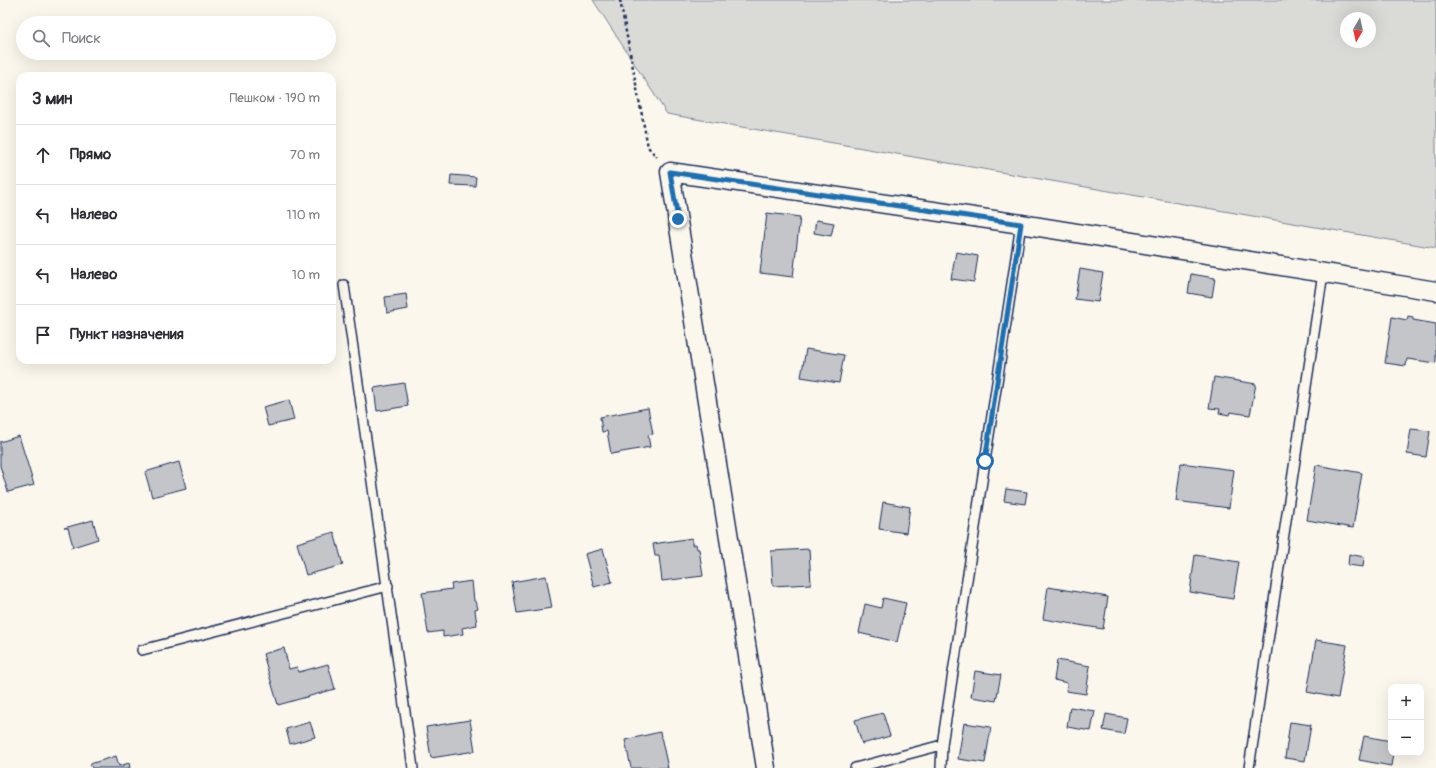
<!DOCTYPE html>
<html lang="ru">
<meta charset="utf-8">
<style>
body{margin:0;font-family:Pangolin,sans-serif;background:#f7f7f7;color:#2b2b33}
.controls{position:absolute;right:12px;bottom:12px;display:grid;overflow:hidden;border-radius:8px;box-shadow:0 4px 16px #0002}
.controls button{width:36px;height:36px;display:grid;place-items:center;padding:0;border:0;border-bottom:1px solid #e1e1e2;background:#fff;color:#2b2b33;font:20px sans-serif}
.compass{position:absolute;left:1340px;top:12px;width:36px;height:36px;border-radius:50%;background:#fff;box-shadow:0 4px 16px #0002;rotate:189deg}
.stop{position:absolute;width:12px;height:12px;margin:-9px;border:3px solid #1f6fb2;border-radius:50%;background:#fff}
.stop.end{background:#1f6fb2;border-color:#fff;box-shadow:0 1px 4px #0008}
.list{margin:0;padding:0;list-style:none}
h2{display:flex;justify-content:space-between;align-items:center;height:52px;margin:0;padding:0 16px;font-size:17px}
h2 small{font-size:13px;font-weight:400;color:#7c7c81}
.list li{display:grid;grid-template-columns:26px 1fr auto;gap:12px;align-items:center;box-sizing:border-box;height:60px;padding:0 16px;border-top:1px solid #e1e1e2}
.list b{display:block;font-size:15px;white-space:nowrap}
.list em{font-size:13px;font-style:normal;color:#7c7c81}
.icon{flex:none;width:22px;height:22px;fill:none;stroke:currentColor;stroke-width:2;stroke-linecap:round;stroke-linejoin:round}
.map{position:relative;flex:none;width:1436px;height:768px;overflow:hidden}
.search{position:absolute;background:#fff;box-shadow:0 4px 16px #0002;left:16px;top:16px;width:320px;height:44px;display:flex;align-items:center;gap:10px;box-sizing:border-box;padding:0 14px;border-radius:22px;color:#7c7c81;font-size:15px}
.panel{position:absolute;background:#fff;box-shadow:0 4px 16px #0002;left:16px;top:72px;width:320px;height:292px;border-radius:12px}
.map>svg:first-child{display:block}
.green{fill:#dadad7;stroke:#7a849a;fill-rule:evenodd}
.building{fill:#c3c5c9;stroke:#1b2f5e}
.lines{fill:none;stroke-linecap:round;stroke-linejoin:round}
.lane-casing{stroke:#1b2f5e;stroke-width:12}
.street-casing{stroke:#1b2f5e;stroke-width:21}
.path{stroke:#1b2f5e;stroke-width:2.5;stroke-dasharray:3 3;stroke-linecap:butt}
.lane{stroke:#fbf7ec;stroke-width:9}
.street{stroke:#fbf7ec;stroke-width:18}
.route{stroke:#1f6fb2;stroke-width:5}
</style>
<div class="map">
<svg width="1436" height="768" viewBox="0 0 1436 768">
<rect width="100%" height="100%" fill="#fbf7ec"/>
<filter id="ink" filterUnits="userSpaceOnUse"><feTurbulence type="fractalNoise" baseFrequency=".025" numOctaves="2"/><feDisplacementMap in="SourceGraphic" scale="8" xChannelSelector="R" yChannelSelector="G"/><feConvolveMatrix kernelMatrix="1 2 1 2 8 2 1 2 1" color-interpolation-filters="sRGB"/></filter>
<g filter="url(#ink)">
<!-- green -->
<path class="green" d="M593 0H1436V248L667 114ZM1346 18H1370V42H1346Z"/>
<!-- building -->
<g class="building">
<polygon points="451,175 476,177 475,186 450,185"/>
<polygon points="767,213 800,217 793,277 760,273"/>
<polygon points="816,220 834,223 831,236 814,233"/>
<polygon points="956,252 978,256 974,282 951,279"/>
<polygon points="1080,269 1103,273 1098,302 1075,299"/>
<polygon points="1191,274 1215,278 1212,297 1188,293"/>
<polygon points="406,294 408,309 387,313 385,297"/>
<polygon points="1408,316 1413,317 1413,320 1436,324 1436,363 1407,359 1406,366 1385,363 1392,317 1407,320"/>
<polygon points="806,349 844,355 839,383 801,377"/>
<polygon points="1214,377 1256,384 1250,415 1230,412 1229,415 1219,413 1220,409 1209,408"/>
<polygon points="404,383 408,406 377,411 374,388"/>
<polygon points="289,400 294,420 268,426 263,407"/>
<polygon points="648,408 653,434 648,435 650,447 611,454 607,431 602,432 600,417"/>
<polygon points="1411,429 1430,431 1426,457 1407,454"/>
<polygon points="19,436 34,485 8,492 0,466 0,442"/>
<polygon points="179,462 186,488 152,497 145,472"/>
<polygon points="1181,463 1234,470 1229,508 1176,501"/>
<polygon points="1316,465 1362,473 1353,528 1307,520"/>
<polygon points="1006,489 1027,492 1025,504 1004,501"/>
<polygon points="883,502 910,507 906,533 879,529"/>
<polygon points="93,520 98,539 70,548 73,546 68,528 64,528"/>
<polygon points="334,532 343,565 306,575 297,543"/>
<polygon points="692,538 692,545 696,544 697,549 699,549 703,576 662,581 659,556 655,556 653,544"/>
<polygon points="603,549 612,582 594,587 585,554"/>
<polygon points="809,549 811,584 773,586 771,551"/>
<polygon points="1349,554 1364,557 1363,567 1348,565"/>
<polygon points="1195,555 1239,562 1233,599 1190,592"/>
<polygon points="546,576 552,608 517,613 512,582"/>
<polygon points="472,581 474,601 476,601 478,609 475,610 477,625 462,628 463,634 443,637 443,631 428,633 422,593 452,589 451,584"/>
<polygon points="1048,587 1108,597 1103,629 1043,619"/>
<polygon points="883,598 906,603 897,642 859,633 865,604 881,608"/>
<polygon points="1316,640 1347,645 1338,698 1307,692"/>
<polygon points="284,648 289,669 297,667 299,672 328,664 335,689 278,705 263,654"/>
<polygon points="1057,660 1090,666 1086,694 1066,691 1067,683 1054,680"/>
<polygon points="975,671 1001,675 996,701 971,697"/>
<polygon points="1070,707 1095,711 1091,731 1067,727"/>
<polygon points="883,713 890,736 862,744 855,720"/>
<polygon points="1106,714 1127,718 1124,734 1103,730"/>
<polygon points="470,720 475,751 431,758 426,727"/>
<polygon points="310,722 315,737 290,744 286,729"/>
<polygon points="1290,722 1311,725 1305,761 1285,758"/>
<polygon points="964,723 991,727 985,763 958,759"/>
<polygon points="660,732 668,768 631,768 625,740"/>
<polygon points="1364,736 1391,741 1391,753 1393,753 1391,766 1359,760"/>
<polygon points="116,756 119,766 129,763 130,768 92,768 90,764"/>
</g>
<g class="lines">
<defs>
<g id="lane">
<polyline points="344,285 413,768"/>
<polyline points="142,650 388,586"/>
<polyline points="855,768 942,745"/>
<polyline points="941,768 942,745 1021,224"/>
<polyline points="1249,768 1323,273"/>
</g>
<polyline id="street" points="766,768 670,172 1021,224 1436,291"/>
</defs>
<!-- lane casing -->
<use href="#lane" class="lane-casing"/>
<!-- street casing -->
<use href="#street" class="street-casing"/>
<!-- path -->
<polyline class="path" points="620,0 648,147 657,157"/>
<!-- lane -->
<use href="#lane" class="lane"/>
<!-- street -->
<use href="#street" class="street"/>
</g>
</g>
<g class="lines" filter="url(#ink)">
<!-- route -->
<polyline class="route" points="678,219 670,172 1021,224 985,461"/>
</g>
</svg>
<div class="controls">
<button>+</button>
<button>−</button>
</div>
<svg class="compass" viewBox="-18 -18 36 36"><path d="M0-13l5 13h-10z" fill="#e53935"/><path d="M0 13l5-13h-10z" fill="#7c7c81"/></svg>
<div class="stop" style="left:985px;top:461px"></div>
<div class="stop end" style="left:678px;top:219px"></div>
<div class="search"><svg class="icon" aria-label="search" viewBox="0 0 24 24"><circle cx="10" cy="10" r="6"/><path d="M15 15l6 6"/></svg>Поиск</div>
<section class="panel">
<h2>3 мин<small>Пешком · 190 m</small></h2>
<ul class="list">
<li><svg class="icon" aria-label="ahead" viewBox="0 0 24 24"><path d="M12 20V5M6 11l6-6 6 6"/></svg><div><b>Прямо</b></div><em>70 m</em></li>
<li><svg class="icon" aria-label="left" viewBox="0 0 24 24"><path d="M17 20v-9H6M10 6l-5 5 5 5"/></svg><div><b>Налево</b></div><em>110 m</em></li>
<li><svg class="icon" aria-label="left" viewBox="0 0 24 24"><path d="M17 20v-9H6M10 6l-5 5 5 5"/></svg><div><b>Налево</b></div><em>10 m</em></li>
<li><svg class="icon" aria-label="arrive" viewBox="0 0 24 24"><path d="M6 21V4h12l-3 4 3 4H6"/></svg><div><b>Пункт назначения</b></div></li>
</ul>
</section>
</div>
